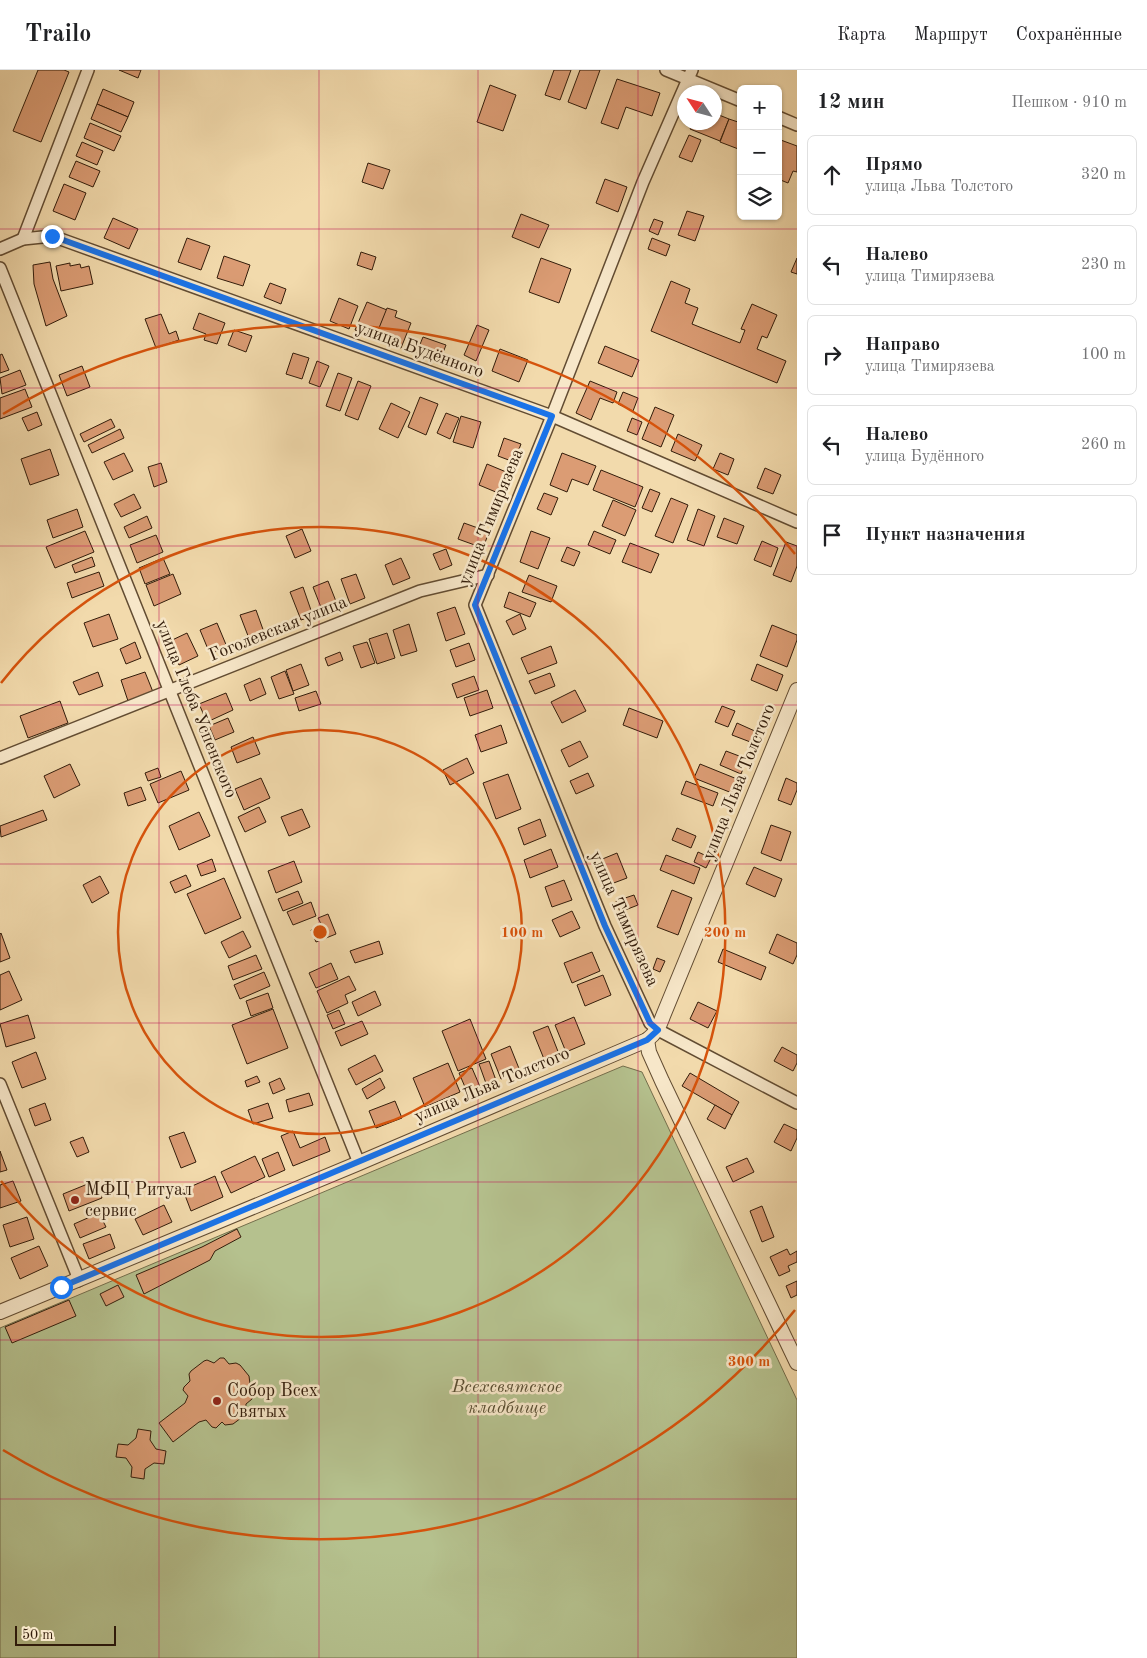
<!DOCTYPE html>
<html lang="ru">
<meta charset="utf-8">
<style>
body{margin:0;font-family:"Old Standard TT",serif;background:#f2f2f2;color:#202124}
.controls{position:absolute;right:15px;top:15px;display:grid;overflow:hidden;border-radius:8px;box-shadow:0 1px 4px #0004}
.controls button{width:45px;height:45px;display:grid;place-items:center;padding:0;border:0;border-bottom:1px solid #e0e0e0;background:#fff;color:#202124;font:25px sans-serif}
.compass{position:absolute;left:677px;top:15px;width:45px;height:45px;border-radius:50%;background:#fff;box-shadow:0 1px 4px #0004;rotate:306deg}
.scale{position:absolute;left:15px;bottom:12px;width:101px;box-sizing:border-box;padding-left:5px;border:2px solid #321c0a;border-top:0;font-size:14px;line-height:18px;white-space:nowrap;color:#321c0a;-webkit-text-stroke:4px #f7e7c9;paint-order:stroke}
.stop{position:absolute;width:15px;height:15px;margin:-11px;border:4px solid #1a73e8;border-radius:50%;background:#fff}
.stop.end{background:#1a73e8;border-color:#fff;box-shadow:0 1px 5px #0008}
.list{margin:0;padding:0;list-style:none}
h2{display:flex;justify-content:space-between;align-items:center;height:65px;margin:0;padding:0 20px;font-size:21px}
h2 small{font-size:16px;font-weight:400;color:#757577}
.list li{display:grid;grid-template-columns:32px 1fr auto;gap:15px;align-items:center;box-sizing:border-box;height:80px;margin:0 10px 10px;padding:0 10px;border:1px solid #e0e0e0;border-radius:8px}
.list b{display:block;font-size:19px;white-space:nowrap}
.list p{margin:0;font-size:16px;white-space:nowrap;color:#757577}
.list em{font-size:16px;font-style:normal;color:#757577}
.icon{flex:none;width:28px;height:28px;fill:none;stroke:currentColor;stroke-width:2;stroke-linecap:round;stroke-linejoin:round}
.map{position:relative;flex:none;width:797px;height:1588px;overflow:hidden}
header{display:flex;align-items:center;gap:30px;box-sizing:border-box;height:70px;padding:0 25px;background:#fff;border-bottom:1px solid #e0e0e0}
header strong{font-size:24px}
nav{display:flex;gap:28px;margin-inline-start:auto;font-size:18px}
main{display:flex}
aside{flex:1;background:#fff}
.map>svg:first-child{display:block}
.green{fill:#b5c18e;stroke:#746e4c}
.building{fill:#db9c74;stroke:#321c0a}
.lines{fill:none;stroke-linecap:round;stroke-linejoin:round}
.minor-casing{stroke:#624c32;stroke-width:14}
.tertiary-casing{stroke:#624c32;stroke-width:16}
.minor{stroke:#f7e7c9;stroke-width:11}
.tertiary{stroke:#f7e7c9;stroke-width:14}
.route{stroke:#1a73e8;stroke-width:6}
.grid{fill:none;stroke:#c2185b;stroke-width:1;stroke-opacity:0.55}
.ring{fill:none;stroke:#d6530c;stroke-width:2.5}
.poi-dot{fill:#8f2418;stroke:#f7e7c9;stroke-width:2}
.labels{text-anchor:middle;dominant-baseline:central;stroke-width:5;stroke-linejoin:round;paint-order:stroke}
.street-label{font-size:18px;fill:#321c0a;stroke:#f7e7c9}
.poi-label{font-size:18px;fill:#321c0a;stroke:#f7e7c9;text-anchor:start}
.park-label{font-size:18px;font-style:italic;fill:#594e32;stroke:#f7e7c9}
.centre{fill:#d6530c;stroke:#f7e7c9;stroke-width:2.5}
.ring-label{font-size:15px;text-anchor:middle;font-weight:bold;fill:#d6530c;stroke:#f7e7c9;stroke-width:5;stroke-linejoin:round;paint-order:stroke}
</style>
<header>
<strong>Trailo</strong>
<nav><a>Карта</a><a>Маршрут</a><a>Сохранённые</a></nav>
</header>
<main>
<div class="map">
<svg width="797" height="1588" viewBox="0 0 797 1588">
<rect width="100%" height="100%" fill="#f2daac"/>
<filter id="stains"><feTurbulence type="fractalNoise" baseFrequency=".004" numOctaves="4"/><feColorMatrix values="0 0 0 0 .2 0 0 0 0 .09 0 0 0 0 .02 0 0 0 .5 -.17"/></filter>
<radialGradient id="worn" r=".72"><stop offset=".6" stop-color="#630" stop-opacity="0"/><stop offset="1" stop-color="#630" stop-opacity=".3"/></radialGradient>
<!-- green -->
<polygon class="green" points="623,996 642,1002 797,1330 797,1588 0,1588 0,1258"/>
<!-- building -->
<g class="building">
<polygon points="38,0 64,0 69,2 41,72 13,61"/>
<polygon points="119,0 141,0 138,8"/>
<polygon points="554,0 571,0 560,30 545,25"/>
<polygon points="580,0 600,0 586,39 568,32"/>
<polygon points="617,9 660,23 652,46 626,37 618,59 601,53"/>
<polygon points="490,15 516,25 503,61 477,52"/>
<polygon points="103,19 134,32 128,47 97,34"/>
<polygon points="97,34 128,47 121,62 91,49"/>
<polygon points="714,43 729,49 720,71 690,59 693,52 714,52"/>
<polygon points="729,49 741,53 741,80 720,72"/>
<polygon points="90,53 121,66 114,81 84,68"/>
<polygon points="689,65 701,70 692,92 679,87"/>
<polygon points="778,69 797,76 797,102 793,101 788,113 778,109"/>
<polygon points="82,72 103,81 97,95 76,86"/>
<polygon points="76,91 100,101 93,117 69,107"/>
<polygon points="368,93 390,100 383,119 362,112"/>
<polygon points="605,109 627,117 618,142 596,133"/>
<polygon points="64,114 86,123 75,150 53,141"/>
<polygon points="687,141 704,146 695,171 678,165"/>
<polygon points="521,144 549,155 539,178 512,167"/>
<polygon points="113,148 138,159 129,179 104,168"/>
<polygon points="654,149 663,152 658,165 649,161"/>
<polygon points="187,168 210,176 201,200 178,192"/>
<polygon points="652,168 670,175 666,186 648,179"/>
<polygon points="361,182 376,187 372,200 357,195"/>
<polygon points="224,186 250,195 243,216 217,208"/>
<polygon points="541,188 571,199 559,233 529,222"/>
<polygon points="797,188 797,204 791,202"/>
<polygon points="50,192 53,209 67,246 46,256 34,214 33,195"/>
<polygon points="70,193 70,196 80,194 81,198 89,196 93,214 61,221 56,196"/>
<polygon points="671,211 690,219 685,233 698,238 692,254 740,273 745,260 741,259 752,234 777,245 767,268 762,266 757,279 786,291 777,313 651,261"/>
<polygon points="270,213 286,219 281,234 264,227"/>
<polygon points="339,228 358,236 349,259 330,251"/>
<polygon points="367,232 387,240 375,268 355,260"/>
<polygon points="387,238 397,241 395,247 411,253 401,278 375,268"/>
<polygon points="199,243 225,253 217,274 204,270 206,264 193,259"/>
<polygon points="161,244 169,264 176,261 179,270 156,278 145,249"/>
<polygon points="477,255 489,260 476,291 464,285"/>
<polygon points="234,260 252,266 246,282 228,275"/>
<polygon points="423,267 446,275 439,293 416,284"/>
<polygon points="605,276 639,290 632,307 598,293"/>
<polygon points="500,279 528,290 519,312 492,301"/>
<polygon points="293,283 309,288 302,309 286,304"/>
<polygon points="2,284 9,300 0,303 0,285"/>
<polygon points="317,291 329,296 320,317 309,313"/>
<polygon points="82,296 90,317 67,326 59,305"/>
<polygon points="20,300 26,315 2,324 0,308"/>
<polygon points="338,303 352,308 340,341 326,336"/>
<polygon points="358,311 371,316 358,350 345,345"/>
<polygon points="590,311 617,322 613,333 600,328 591,350 576,343"/>
<polygon points="25,319 32,337 0,349 0,328"/>
<polygon points="623,322 638,328 633,341 618,334"/>
<polygon points="420,327 438,334 426,365 408,357"/>
<polygon points="391,333 410,342 398,368 379,359"/>
<polygon points="655,337 674,345 661,377 642,369"/>
<polygon points="37,342 42,355 28,361 22,348"/>
<polygon points="446,343 459,348 450,369 437,363"/>
<polygon points="461,346 481,352 473,378 453,372"/>
<polygon points="632,348 642,352 637,365 627,361"/>
<polygon points="111,349 115,357 84,372 80,364"/>
<polygon points="120,359 124,368 92,383 88,375"/>
<polygon points="678,364 702,375 695,391 671,381"/>
<polygon points="504,368 521,374 514,392 498,386"/>
<polygon points="50,379 59,405 30,415 21,389"/>
<polygon points="124,383 133,401 113,410 104,392"/>
<polygon points="562,383 596,396 588,415 572,409 567,422 550,415"/>
<polygon points="720,383 734,389 728,405 713,399"/>
<polygon points="161,393 167,412 154,417 148,397"/>
<polygon points="487,394 511,404 503,425 479,415"/>
<polygon points="765,398 781,405 773,424 757,418"/>
<polygon points="601,400 643,417 635,437 593,420"/>
<polygon points="650,419 660,423 652,442 642,438"/>
<polygon points="544,423 558,428 551,445 537,439"/>
<polygon points="134,424 141,438 121,447 114,434"/>
<polygon points="671,428 688,435 673,473 655,466"/>
<polygon points="613,430 636,440 625,466 602,456"/>
<polygon points="77,439 83,457 53,468 47,450"/>
<polygon points="698,439 715,446 704,476 687,470"/>
<polygon points="147,446 152,458 129,468 124,457"/>
<polygon points="724,448 744,456 737,474 717,467"/>
<polygon points="464,453 489,462 483,478 458,469"/>
<polygon points="302,459 311,481 295,488 286,466"/>
<polygon points="85,461 94,482 55,498 46,477"/>
<polygon points="531,461 550,468 538,499 520,492"/>
<polygon points="594,461 616,470 610,484 588,475"/>
<polygon points="156,465 163,482 137,493 130,475"/>
<polygon points="762,471 778,478 771,497 754,490"/>
<polygon points="786,472 797,476 797,496 791,512 773,505"/>
<polygon points="630,473 659,484 651,503 622,492"/>
<polygon points="567,477 580,482 574,496 561,491"/>
<polygon points="446,479 452,495 440,500 433,484"/>
<polygon points="92,487 95,496 75,503 72,495"/>
<polygon points="163,488 170,504 145,514 139,498"/>
<polygon points="401,488 410,508 393,515 385,495"/>
<polygon points="99,502 104,516 72,528 67,513"/>
<polygon points="173,504 181,524 154,536 146,515"/>
<polygon points="356,504 365,528 350,534 341,509"/>
<polygon points="529,505 557,516 551,532 522,522"/>
<polygon points="328,511 339,539 324,545 313,517"/>
<polygon points="303,517 313,546 301,550 290,522"/>
<polygon points="509,522 536,533 530,547 504,537"/>
<polygon points="455,537 465,564 446,571 437,543"/>
<polygon points="256,540 265,565 250,571 240,545"/>
<polygon points="109,544 118,569 93,577 84,553"/>
<polygon points="520,544 526,559 513,565 506,551"/>
<polygon points="217,553 227,577 210,584 200,560"/>
<polygon points="409,554 417,581 401,586 393,560"/>
<polygon points="772,555 797,565 797,570 787,597 760,586"/>
<polygon points="187,563 198,586 179,595 168,572"/>
<polygon points="387,563 395,588 377,594 369,569"/>
<polygon points="135,572 141,588 126,594 120,579"/>
<polygon points="367,572 375,593 361,598 353,576"/>
<polygon points="469,573 475,590 456,597 450,580"/>
<polygon points="551,576 557,593 528,604 521,588"/>
<polygon points="340,582 343,590 328,596 325,588"/>
<polygon points="301,594 309,615 293,621 286,600"/>
<polygon points="757,594 783,605 777,621 751,610"/>
<polygon points="285,601 294,624 279,629 271,607"/>
<polygon points="98,602 103,616 79,625 73,612"/>
<polygon points="145,602 153,622 128,631 121,610"/>
<polygon points="550,603 555,616 535,624 529,611"/>
<polygon points="474,606 479,620 457,628 452,614"/>
<polygon points="260,608 266,624 250,631 244,615"/>
<polygon points="487,620 493,638 470,646 464,628"/>
<polygon points="575,620 586,641 562,653 551,632"/>
<polygon points="316,621 321,634 299,641 295,628"/>
<polygon points="226,623 233,640 207,652 199,634"/>
<polygon points="60,631 68,653 28,668 20,646"/>
<polygon points="722,636 735,641 728,657 715,652"/>
<polygon points="629,638 663,651 657,668 623,655"/>
<polygon points="228,648 234,662 215,670 209,656"/>
<polygon points="737,653 757,662 753,673 732,665"/>
<polygon points="501,655 507,673 481,682 475,665"/>
<polygon points="253,667 260,684 237,693 231,677"/>
<polygon points="580,671 588,687 569,697 561,680"/>
<polygon points="726,681 747,689 741,704 720,695"/>
<polygon points="467,688 474,703 450,715 443,700"/>
<polygon points="70,694 80,715 54,728 44,706"/>
<polygon points="700,694 737,709 732,723 694,708"/>
<polygon points="158,698 161,707 148,711 145,703"/>
<polygon points="181,701 189,720 158,733 150,714"/>
<polygon points="588,703 594,716 576,724 570,711"/>
<polygon points="508,704 521,739 496,749 483,713"/>
<polygon points="261,708 270,728 244,740 235,719"/>
<polygon points="786,708 797,713 797,720 791,735 778,730"/>
<polygon points="686,711 718,723 713,736 681,724"/>
<polygon points="141,717 146,730 128,736 124,723"/>
<polygon points="259,737 266,752 245,762 238,747"/>
<polygon points="302,739 310,757 289,766 281,747"/>
<polygon points="43,740 47,750 1,767 0,756"/>
<polygon points="199,742 210,766 179,780 169,756"/>
<polygon points="540,749 546,766 524,775 518,758"/>
<polygon points="771,755 791,762 781,791 761,783"/>
<polygon points="677,758 696,766 691,778 672,770"/>
<polygon points="551,779 558,797 530,808 524,790"/>
<polygon points="698,782 711,788 706,798 694,792"/>
<polygon points="617,783 627,808 611,814 600,790"/>
<polygon points="666,785 700,798 694,814 660,800"/>
<polygon points="212,789 216,801 201,806 197,795"/>
<polygon points="294,791 302,812 276,823 268,801"/>
<polygon points="754,797 782,809 775,827 746,814"/>
<polygon points="186,805 191,816 175,823 170,812"/>
<polygon points="100,806 109,823 92,833 83,815"/>
<polygon points="224,808 241,848 205,864 187,824"/>
<polygon points="564,810 572,830 552,837 545,817"/>
<polygon points="672,820 692,828 678,865 657,857"/>
<polygon points="298,821 303,833 283,841 278,829"/>
<polygon points="634,825 638,835 620,842 616,831"/>
<polygon points="311,832 316,846 293,855 287,842"/>
<polygon points="572,841 580,858 560,867 552,850"/>
<polygon points="328,844 336,864 316,872 311,860 322,856 318,848"/>
<polygon points="243,861 251,877 229,888 221,872"/>
<polygon points="1,863 10,888 0,892 0,864"/>
<polygon points="777,864 797,873 797,885 793,894 769,883"/>
<polygon points="379,871 383,884 355,893 350,881"/>
<polygon points="723,879 766,897 761,910 718,892"/>
<polygon points="592,882 600,901 572,913 564,893"/>
<polygon points="256,885 262,899 233,910 228,896"/>
<polygon points="657,888 665,891 660,902 653,899"/>
<polygon points="331,893 338,909 316,918 309,903"/>
<polygon points="9,901 22,930 0,940 0,905"/>
<polygon points="264,902 270,916 240,929 234,915"/>
<polygon points="603,905 611,925 585,936 577,915"/>
<polygon points="349,906 356,920 345,925 348,933 327,943 317,921"/>
<polygon points="375,921 381,935 358,946 352,932"/>
<polygon points="268,923 273,938 251,946 246,931"/>
<polygon points="698,932 717,941 708,958 690,949"/>
<polygon points="273,939 288,978 247,994 232,955"/>
<polygon points="339,940 345,954 333,959 327,945"/>
<polygon points="28,945 35,968 6,977 0,954"/>
<polygon points="574,947 585,974 566,982 555,955"/>
<polygon points="470,949 486,989 458,1001 442,961"/>
<polygon points="362,951 368,964 341,976 335,962"/>
<polygon points="548,956 559,984 544,989 533,962"/>
<polygon points="510,976 520,1001 501,1009 491,984"/>
<polygon points="782,977 797,985 797,993 793,1001 774,991"/>
<polygon points="36,982 46,1009 22,1018 12,992"/>
<polygon points="375,985 383,1001 356,1015 348,999"/>
<polygon points="489,991 497,1013 487,1016 479,994"/>
<polygon points="448,993 460,1022 425,1037 413,1008"/>
<polygon points="472,998 481,1019 468,1024 459,1003"/>
<polygon points="690,1003 739,1032 732,1045 682,1016"/>
<polygon points="257,1006 260,1012 247,1017 245,1011"/>
<polygon points="280,1008 285,1019 273,1024 269,1013"/>
<polygon points="380,1008 385,1018 367,1029 362,1019"/>
<polygon points="309,1023 313,1035 289,1042 286,1030"/>
<polygon points="395,1031 402,1048 376,1058 369,1041"/>
<polygon points="45,1033 51,1050 35,1056 29,1039"/>
<polygon points="268,1033 273,1048 253,1054 248,1040"/>
<polygon points="715,1035 732,1045 725,1059 707,1049"/>
<polygon points="784,1054 797,1060 797,1068 791,1081 774,1072"/>
<polygon points="293,1061 300,1078 325,1067 330,1081 293,1096 281,1066"/>
<polygon points="184,1062 196,1092 181,1098 169,1067"/>
<polygon points="83,1067 89,1082 77,1087 70,1072"/>
<polygon points="0,1081 7,1100 0,1102"/>
<polygon points="278,1082 285,1100 269,1107 262,1089"/>
<polygon points="255,1086 265,1107 231,1123 221,1102"/>
<polygon points="747,1088 754,1102 733,1112 726,1097"/>
<polygon points="215,1106 223,1127 191,1141 183,1120"/>
<polygon points="13,1111 21,1131 0,1138 0,1115"/>
<polygon points="95,1111 102,1128 69,1141 63,1124"/>
<polygon points="164,1135 172,1152 143,1165 135,1149"/>
<polygon points="762,1136 774,1167 762,1172 750,1141"/>
<polygon points="99,1143 106,1157 80,1168 74,1154"/>
<polygon points="27,1147 34,1169 10,1177 3,1155"/>
<polygon points="237,1159 241,1167 215,1181 210,1190 144,1224 136,1205 202,1177"/>
<polygon points="110,1164 115,1178 89,1189 83,1174"/>
<polygon points="39,1176 48,1196 20,1209 11,1188"/>
<polygon points="787,1179 790,1185 797,1181 797,1192 788,1196 790,1201 779,1206 770,1187"/>
<polygon points="797,1211 797,1225 791,1228 786,1216"/>
<polygon points="118,1215 124,1227 106,1236 100,1224"/>
<polygon points="69,1230 76,1246 12,1273 5,1257"/>
<polygon points="220,1288 224,1288 229,1294 236,1293 240,1295 249,1306 250,1314 247,1318 253,1325 252,1329 246,1334 245,1345 233,1354 225,1355 222,1352 216,1358 212,1357 206,1350 199,1352 173,1372 159,1353 185,1333 188,1326 183,1320 184,1317 190,1311 189,1304 191,1301 204,1291 207,1290 214,1293"/>
<polygon points="138,1359 151,1361 150,1370 156,1379 166,1381 164,1394 154,1393 145,1399 144,1409 131,1407 132,1397 126,1388 116,1387 118,1374 128,1375 136,1368"/>
</g>
<g class="lines">
<defs>
<g id="minor">
<polyline points="666,0 741,31"/>
<polyline points="692,0 643,112 552,346 475,535 605,856 650,953 658,960 797,1033"/>
<polyline points="778,47 797,55"/>
<polyline points="23,169 88,0"/>
<polyline points="0,179 23,169 52,166 552,346 797,452"/>
<polyline points="0,198 359,1093"/>
<polyline points="0,688 420,521 488,505"/>
<polyline points="0,1014 76,1202 78,1211"/>
</g>
<g id="tertiary">
<polyline points="647,970 649,982 662,1011 797,1293"/>
<path d="M0 1242 359 1093 647 970C656 963 659 957 663 946L797 620"/>
</g>
</defs>
<!-- minor casing -->
<use href="#minor" class="minor-casing"/>
<!-- tertiary casing -->
<use href="#tertiary" class="tertiary-casing"/>
<!-- minor -->
<use href="#minor" class="minor"/>
<!-- tertiary -->
<use href="#tertiary" class="tertiary"/>
</g>
<g class="lines">
<!-- route -->
<polyline class="route" points="52,166 552,346 475,535 605,856 650,953 658,960 647,970 61,1217"/>
</g>
<!-- grid -->
<path class="grid" d="M159 0V1588M319 0V1588M478 0V1588M638 0V1588M0 159H797M0 318H797M0 476H797M0 635H797M0 794H797M0 953H797M0 1112H797M0 1270H797M0 1429H797"/>
<!-- distance rings -->
<g class="ring">
<circle cx="320" cy="862" r="202"/>
<path d="M1 613A405 405 0 1 1 1 1111"/>
<path d="M795 1240A607 607 0 0 1 3 1380M3 344A607 607 0 0 1 795 484"/>
</g>
<!-- markers -->
<g class="poi-dot">
<circle cx="75" cy="1130" r="5"/>
<circle cx="217" cy="1331" r="5"/>
</g>
<g class="labels">
<!-- street labels -->
<g class="street-label">
<text transform="translate(420 280) rotate(20)">улица Будённого</text>
<text transform="translate(491 447) rotate(-68)">улица Тимирязева</text>
<text transform="translate(278 559) rotate(-22)">Гоголевская улица</text>
<text transform="translate(196 639) rotate(68)">улица Глеба Успенского</text>
<text transform="translate(739 712) rotate(-68)">улица Льва Толстого</text>
<text transform="translate(624 849) rotate(66)">улица Тимирязева</text>
<text transform="translate(492 1015) rotate(-23)">улица Льва Толстого</text>
</g>
<!-- poi labels -->
<g class="poi-label">
<text x="85" y="1120">МФЦ Ритуал<tspan x="85" dy="21">cервис</tspan></text>
<text x="227" y="1321">Собор Всех<tspan x="227" dy="21">Святых</tspan></text>
</g>
<!-- park labels -->
<g class="park-label">
<text x="507" y="1317">Всехсвятское<tspan x="507" dy="21">кладбище</tspan></text>
</g>
</g>
<circle cx="320" cy="862" r="8" class="centre"/>
<g class="ring-label">
<text x="522" y="867">100 m</text>
<text x="725" y="867">200 m</text>
<text x="749" y="1296">300 m</text>
</g>
<rect width="100%" height="100%" filter="url(#stains)"/>
<rect width="100%" height="100%" fill="url(#worn)"/>
</svg>
<div class="controls">
<button>+</button>
<button>−</button>
<button><svg class="icon" aria-label="layers" viewBox="0 0 24 24"><path d="M12 4l9 5-9 5-9-5zM3 14l9 5 9-5"/></svg></button>
</div>
<svg class="compass" viewBox="-18 -18 36 36"><path d="M0-13l5 13h-10z" fill="#e53935"/><path d="M0 13l5-13h-10z" fill="#757577"/></svg>
<div class="scale">50 m</div>
<div class="stop" style="left:61px;top:1217px"></div>
<div class="stop end" style="left:52px;top:166px"></div>
</div>
<aside>
<h2>12 мин<small>Пешком · 910 m</small></h2>
<ul class="list">
<li><svg class="icon" aria-label="ahead" viewBox="0 0 24 24"><path d="M12 20V5M6 11l6-6 6 6"/></svg><div><b>Прямо</b><p>улица Льва Толстого</p></div><em>320 m</em></li>
<li><svg class="icon" aria-label="left" viewBox="0 0 24 24"><path d="M17 20v-9H6M10 6l-5 5 5 5"/></svg><div><b>Налево</b><p>улица Тимирязева</p></div><em>230 m</em></li>
<li><svg class="icon" aria-label="right" viewBox="0 0 24 24"><path d="M7 20v-9h11M14 6l5 5-5 5"/></svg><div><b>Направо</b><p>улица Тимирязева</p></div><em>100 m</em></li>
<li><svg class="icon" aria-label="left" viewBox="0 0 24 24"><path d="M17 20v-9H6M10 6l-5 5 5 5"/></svg><div><b>Налево</b><p>улица Будённого</p></div><em>260 m</em></li>
<li><svg class="icon" aria-label="arrive" viewBox="0 0 24 24"><path d="M6 21V4h12l-3 4 3 4H6"/></svg><div><b>Пункт назначения</b></div></li>
</ul>
</aside>
</main>
